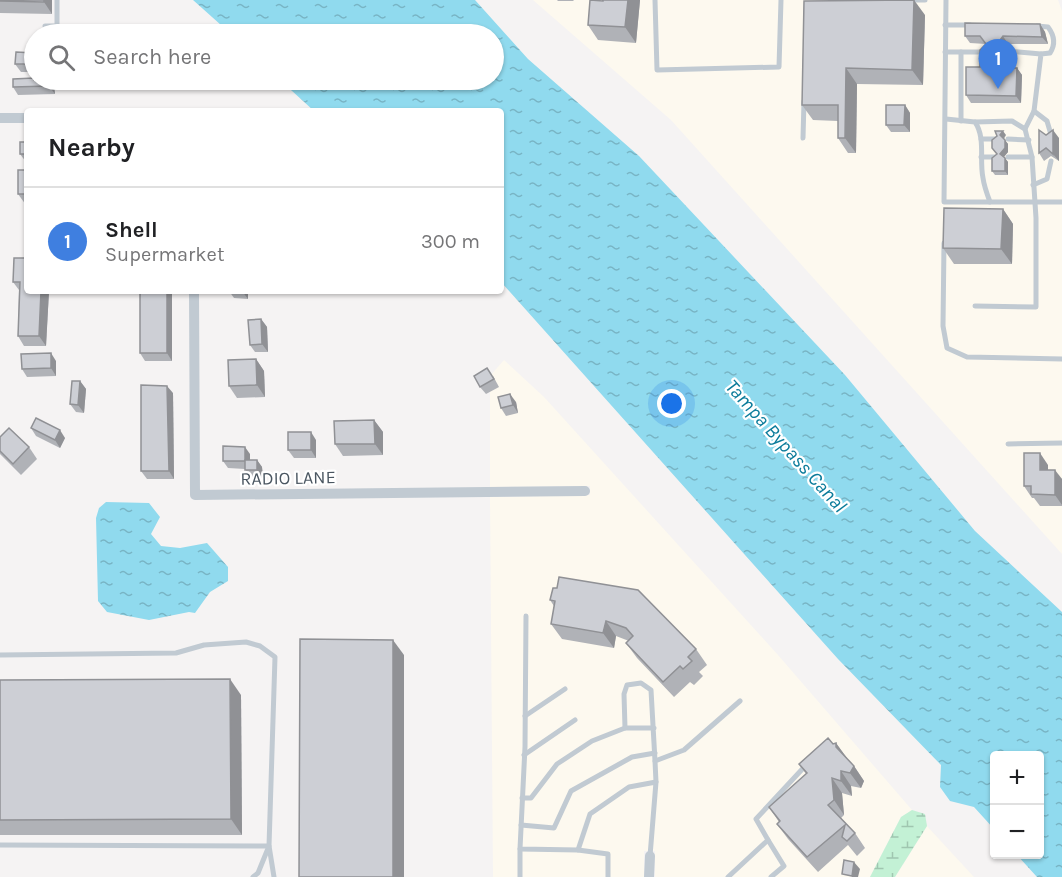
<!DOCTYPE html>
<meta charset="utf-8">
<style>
body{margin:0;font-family:Karla,sans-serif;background:#f2f2f2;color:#202124}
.controls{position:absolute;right:18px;bottom:18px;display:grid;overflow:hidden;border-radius:6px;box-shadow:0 2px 4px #0004}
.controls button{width:54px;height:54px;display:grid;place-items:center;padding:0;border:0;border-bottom:2px solid #e0e0e0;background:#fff;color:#202124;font:30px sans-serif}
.you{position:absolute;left:672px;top:404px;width:21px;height:21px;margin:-15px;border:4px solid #fff;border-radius:50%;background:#1a73e8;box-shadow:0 0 0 9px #1a73e833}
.badge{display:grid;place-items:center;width:39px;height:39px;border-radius:50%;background:#1a73e8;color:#fff;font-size:20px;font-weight:700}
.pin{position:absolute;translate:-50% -50px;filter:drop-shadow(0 2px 3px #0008)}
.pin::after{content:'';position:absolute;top:32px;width:21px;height:18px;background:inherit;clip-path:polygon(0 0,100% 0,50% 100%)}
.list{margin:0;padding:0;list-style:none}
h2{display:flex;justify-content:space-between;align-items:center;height:78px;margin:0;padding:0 24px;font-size:26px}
h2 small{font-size:20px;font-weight:400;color:#757577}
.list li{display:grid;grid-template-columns:39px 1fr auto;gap:18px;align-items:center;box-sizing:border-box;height:108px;padding:0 24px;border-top:2px solid #e0e0e0}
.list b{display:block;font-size:22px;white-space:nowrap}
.list p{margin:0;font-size:20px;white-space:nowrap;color:#757577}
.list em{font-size:20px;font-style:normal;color:#757577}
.icon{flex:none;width:33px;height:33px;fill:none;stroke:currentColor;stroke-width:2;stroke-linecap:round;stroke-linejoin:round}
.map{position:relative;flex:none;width:1062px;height:877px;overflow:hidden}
.search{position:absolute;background:#fff;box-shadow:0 2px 4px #0004;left:24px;top:24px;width:480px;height:66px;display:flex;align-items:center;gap:15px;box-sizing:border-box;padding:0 21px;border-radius:33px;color:#757577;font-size:22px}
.panel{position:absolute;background:#fff;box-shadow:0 2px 4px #0004;left:24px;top:108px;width:480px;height:186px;border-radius:6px}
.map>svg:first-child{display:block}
.commercial{fill:#fdf9ef}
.wetland{fill:url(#wetland-marsh)}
.water{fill:url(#water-ripples)}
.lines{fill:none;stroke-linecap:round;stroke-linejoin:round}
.service{stroke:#c1cad2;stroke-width:5}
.minor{stroke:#c1cad2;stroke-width:10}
.wall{fill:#b0b2b7}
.shaded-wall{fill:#909195}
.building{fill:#cdcfd5;stroke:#909195;stroke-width:1.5}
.labels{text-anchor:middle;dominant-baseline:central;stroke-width:4.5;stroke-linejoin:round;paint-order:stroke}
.street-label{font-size:18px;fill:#4a5661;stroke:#fff}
.water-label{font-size:20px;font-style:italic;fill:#0c7c9b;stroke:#fff}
</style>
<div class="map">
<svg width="1062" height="877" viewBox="0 0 1062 877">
<defs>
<pattern id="wetland-marsh" width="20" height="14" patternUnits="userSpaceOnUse" patternTransform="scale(1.5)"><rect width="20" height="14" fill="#c3f1d5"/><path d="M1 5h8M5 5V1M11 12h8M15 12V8" fill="none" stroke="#a0c6b0"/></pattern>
<pattern id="water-ripples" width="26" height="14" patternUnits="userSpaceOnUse" patternTransform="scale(1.5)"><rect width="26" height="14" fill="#90daee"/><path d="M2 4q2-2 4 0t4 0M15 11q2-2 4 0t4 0" fill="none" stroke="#78b4c4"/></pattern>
</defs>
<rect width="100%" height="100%" fill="#f5f3f3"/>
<!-- commercial -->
<g class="commercial">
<polygon points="533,0 1058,0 1062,11 1062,554 671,120"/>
<polygon points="504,360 544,397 778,655 912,810 901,817 870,877 655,877 655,851 644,851 644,877 493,877 490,497 590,495 590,486 490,487 490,376"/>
<polygon points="927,826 974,877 895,877"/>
</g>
<!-- wetland -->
<polygon class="wetland" points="912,810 925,814 927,826 895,877 870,877 901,817"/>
<!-- water -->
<g class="water">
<polygon points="193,0 475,0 528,59 639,156 845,375 975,531 1062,612 1062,877 1037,877 1017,855 1040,854 1040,756 994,756 994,829 974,807 950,801 940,787 941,765 838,659 501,282 501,111 314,111 280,80 494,80 494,34 231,34"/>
<polygon points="106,502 149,503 160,517 151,534 161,546 180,548 207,543 228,567 228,581 210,592 195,613 189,612 149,620 107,612 98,601 96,518 99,508"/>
</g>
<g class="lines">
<!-- service -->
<g class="service">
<polyline points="655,0 657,70 779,67 781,0"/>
<polyline points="893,0 925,0"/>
<polyline points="946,0 944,202 1062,202"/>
<polyline points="945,25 970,25"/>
<polyline points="45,26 57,26 57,0"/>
<polyline points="1008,51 1041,54"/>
<polyline points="945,52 985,52"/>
<polyline points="1034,111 1047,121 1052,138"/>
<path d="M946 119 975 122C986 138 979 160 983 178 984 186 987 194 990 202"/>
<polyline points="961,121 961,52"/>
<path d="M1025 129 1034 111 1041 54 1050 53C1056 44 1054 35 1048 27L1037 26"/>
<polyline points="803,138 804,101"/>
<polyline points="981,139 995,139"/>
<polyline points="1008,139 1029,140"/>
<polyline points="981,157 995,157"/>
<polyline points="1008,157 1032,157"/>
<polyline points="1033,185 1047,179 1051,161"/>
<polyline points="944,243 943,326 947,348 967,357 1062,359"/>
<polyline points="975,306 1036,307 1036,218 1032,157 1025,129 1012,121 975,122"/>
<polyline points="1008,444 1062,443"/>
<polyline points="526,616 525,747 520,849 578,850 590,814 629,787 656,782 650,856"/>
<polyline points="0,655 176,653 204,645 246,642 260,646 275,657 269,846 258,873 253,877"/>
<polyline points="525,716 565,689"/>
<polyline points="654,728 625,728 624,694 627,685 641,683 651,690 655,761"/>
<polyline points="524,755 575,720"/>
<polyline points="656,782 655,761 684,750 740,701"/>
<polyline points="522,798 531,798 557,764 592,741 625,728"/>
<polyline points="521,825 554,828 571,791 632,757 655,753"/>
<polyline points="768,840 784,866 771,877"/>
<polyline points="0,845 269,846 274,877"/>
<polyline points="520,849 520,877"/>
<polyline points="578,850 608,854 608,877"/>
<polyline points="728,877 768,840 756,819 807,764"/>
</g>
<!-- minor -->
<g class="minor">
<polyline points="0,118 27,118"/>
<polyline points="194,291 195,495 585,491"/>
<polyline points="649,877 650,856"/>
</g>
</g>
<!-- wall -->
<g class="wall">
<polygon points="0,0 52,0 52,14 0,13"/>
<polygon points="557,0 574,0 573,1 558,1"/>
<polygon points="640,0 636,43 598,40 588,25 603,1"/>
<polygon points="804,1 925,15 923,85 857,84 856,153 848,153 838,138 838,121 813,120 802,105"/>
<polygon points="1040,24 1045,32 1048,44 1008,44 1003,50 1008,56 1008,68 1017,68 1022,75 1021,103 971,103 966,95 980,67 986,44 970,43 965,36"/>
<polygon points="34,53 34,72 21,72 15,64"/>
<polygon points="34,80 50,80 54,86 55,94 18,95 13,87"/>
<polygon points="905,105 910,113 910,132 891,132 886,125"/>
<polygon points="1006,135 1004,139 1008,144 1008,152 1004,157 1008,162 1008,175 995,175 992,171 997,154 992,148"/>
<polygon points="1046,135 1059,138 1059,161 1051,156 1044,161 1039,153"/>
<polygon points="27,142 27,162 26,162 20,154"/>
<polygon points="27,170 27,205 26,205 18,194"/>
<polygon points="1003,209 1013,224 1012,264 954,264 943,248"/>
<polygon points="14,258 27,291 49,291 46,346 24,346 18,336 19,290 13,282"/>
<polygon points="140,291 172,291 172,361 145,361 140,353"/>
<polygon points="229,291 248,291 248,299 234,298"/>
<polygon points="261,319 267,327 268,352 255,352 250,345"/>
<polygon points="256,359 264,371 265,397 237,398 229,386"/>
<polygon points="56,361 56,376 27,377 22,369"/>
<polygon points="493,376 499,387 486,394 480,387"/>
<polygon points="80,381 86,389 84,413 76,412 70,404"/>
<polygon points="173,393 174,479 147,479 141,471"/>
<polygon points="516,402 518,413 506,416 501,408"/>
<polygon points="374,420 383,432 383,455 343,456 335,444"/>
<polygon points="31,428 65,438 60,448 36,436"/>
<polygon points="0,437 29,447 37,459 21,475 0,454"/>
<polygon points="316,440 316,458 294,458 288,450"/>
<polygon points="250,454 250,460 257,460 262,467 263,478 251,478 245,469 228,468 223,461"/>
<polygon points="1048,465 1048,470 1062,479 1062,506 1040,506 1034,498 1032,498 1024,486"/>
<polygon points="550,600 696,649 707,665 699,672 703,676 694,685 690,682 674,697 637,658 626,643 629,641 616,636 614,648 562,639 551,624 554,606"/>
<polygon points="0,680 241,695 242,835 0,835"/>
<polygon points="836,743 847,759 854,766 864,781 861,788 851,786 852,796 842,793 844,815 841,818 855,833 865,848 857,856 848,845 818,872 788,839 777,824 779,822 769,807 806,774 799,764 833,744"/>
</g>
<!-- shaded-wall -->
<g class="shaded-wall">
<polygon points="44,0 52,0 52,14 44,2"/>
<polygon points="628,0 640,0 636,43 625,27"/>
<polygon points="914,0 925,15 923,85 912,70"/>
<polygon points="1040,24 1045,32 1048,44 1042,37"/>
<polygon points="1003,36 1008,44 1003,50 1008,56 1008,75 1002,68 998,43"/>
<polygon points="846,68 857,84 856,153 845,138"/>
<polygon points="1017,68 1022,75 1021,103 1016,96"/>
<polygon points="49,80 50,80 54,86 55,94 49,86"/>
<polygon points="905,105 910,113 910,132 904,125"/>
<polygon points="1053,130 1059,138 1059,161 1053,154"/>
<polygon points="1003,131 1006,135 1003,139 1000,135"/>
<polygon points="1005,140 1008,144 1008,152 1003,158 1000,154"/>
<polygon points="1005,158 1008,162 1008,175 1005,171"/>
<polygon points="1003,209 1013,224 1012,264 1001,249"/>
<polygon points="41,291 49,291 46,346 39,336"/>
<polygon points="167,291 172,291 172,361 167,353"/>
<polygon points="242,291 248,291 248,299"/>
<polygon points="261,319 267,327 268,352 262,344"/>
<polygon points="51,353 56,361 56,376 51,368"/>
<polygon points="256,359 264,371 265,397 257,385"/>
<polygon points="80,381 86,389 84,413 78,405"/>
<polygon points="167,386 173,393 174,479 169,471"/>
<polygon points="510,394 516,402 518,413 513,405"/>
<polygon points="374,420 383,432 383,455 375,444"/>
<polygon points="60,430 65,438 60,448 55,440"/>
<polygon points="311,432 316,440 316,458 311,450"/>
<polygon points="245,447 250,454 250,469 245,461"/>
<polygon points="1040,453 1048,465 1048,481 1040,470"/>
<polygon points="257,460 262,467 263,478 257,470"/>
<polygon points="1055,470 1062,479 1062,505 1055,495"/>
<polygon points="606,621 616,636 614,648 603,633"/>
<polygon points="393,640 404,655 404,877 393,877"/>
<polygon points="230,679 241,695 242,835 231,819"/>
<polygon points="836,743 847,758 846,761 836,747"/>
<polygon points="854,766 864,781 861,788 850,773"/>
<polygon points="841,771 851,786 852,796 841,781"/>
<polygon points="832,778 842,793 844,815 834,800"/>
<polygon points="854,862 860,869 858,877 852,877 852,876"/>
</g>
<!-- building -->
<g class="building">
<polygon points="0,0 44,0 44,2 0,1"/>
<polygon points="590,0 603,1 603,0 628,0 625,27 588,25"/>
<polygon points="914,0 912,70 846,68 845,138 838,138 838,105 802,105 804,1"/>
<polygon points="965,23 1040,24 1042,37 1003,36 998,43 1003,49 1002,68 1017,68 1016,96 966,95 966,67 980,67 980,50 986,44 980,36 965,36"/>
<polygon points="16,52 34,53 34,64 15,64"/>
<polygon points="34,78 34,80 49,80 49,86 13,87 13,79"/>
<polygon points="886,105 905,105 904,125 886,125"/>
<polygon points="1039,130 1046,135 1053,130 1053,154 1046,148 1039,153"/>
<polygon points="995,131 1003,131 1000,135 1005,140 1005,148 1000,154 1005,158 1005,171 992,171 992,158 997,154 992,148 992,140 997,136"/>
<rect x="20" y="142" width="7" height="12"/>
<rect x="18" y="170" width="9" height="24"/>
<polygon points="944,208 1003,209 1001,249 943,248"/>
<polygon points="14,258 27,258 27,291 41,291 39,336 18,336 20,282 13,282"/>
<rect x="140" y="291" width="27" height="62"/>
<polygon points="261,319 262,344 250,345 248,320"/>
<polygon points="51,353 51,368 22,369 21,354"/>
<polygon points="256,359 257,385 229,386 228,360"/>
<polygon points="487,368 494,379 480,387 474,376"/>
<polygon points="72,381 80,381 78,405 70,404"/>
<polygon points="141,385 167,386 169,471 141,471"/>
<polygon points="510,394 513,405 501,408 498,397"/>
<polygon points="36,418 60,430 55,440 31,428"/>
<polygon points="374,420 375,444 335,444 334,421"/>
<polygon points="9,428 29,447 13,464 0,451 0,437"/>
<rect x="288" y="432" width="23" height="18"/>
<polygon points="223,446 245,447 245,461 223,461"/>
<polygon points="1024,453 1040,453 1040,470 1055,470 1055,495 1031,494 1031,486 1024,486"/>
<rect x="245" y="460" width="12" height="10"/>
<polygon points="559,577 638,590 696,649 688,657 692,661 683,669 680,666 663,682 626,643 633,636 626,628 606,621 603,633 551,624 555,601 550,600 553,588 557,588"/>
<polygon points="300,639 393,640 393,877 299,877"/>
<polygon points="230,679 231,819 0,820 0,680"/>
<polygon points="828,738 833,744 836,743 836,747 854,766 850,773 841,771 841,781 832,778 834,800 828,805 855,833 847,841 842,837 845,825 807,857 777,824 780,821 769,807 807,773 799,764"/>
<polygon points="844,860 854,862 852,876 842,874"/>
</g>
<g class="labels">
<!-- street labels -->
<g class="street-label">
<text transform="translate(288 478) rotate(-1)">RADIO LANE</text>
</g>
<!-- water labels -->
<g class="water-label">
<text transform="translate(786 446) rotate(48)">Tampa Bypass Canal</text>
</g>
</g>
</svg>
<div class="controls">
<button>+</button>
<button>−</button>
</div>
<div class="you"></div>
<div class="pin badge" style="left:998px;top:89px;background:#3f7fe0">1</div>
<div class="search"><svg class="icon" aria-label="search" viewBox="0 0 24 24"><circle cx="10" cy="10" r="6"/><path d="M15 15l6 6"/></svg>Search here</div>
<section class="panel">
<h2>Nearby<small></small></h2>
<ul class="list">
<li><span class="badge" style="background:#3f7fe0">1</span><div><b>Shell</b><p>Supermarket</p></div><em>300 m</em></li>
</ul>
</section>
</div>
